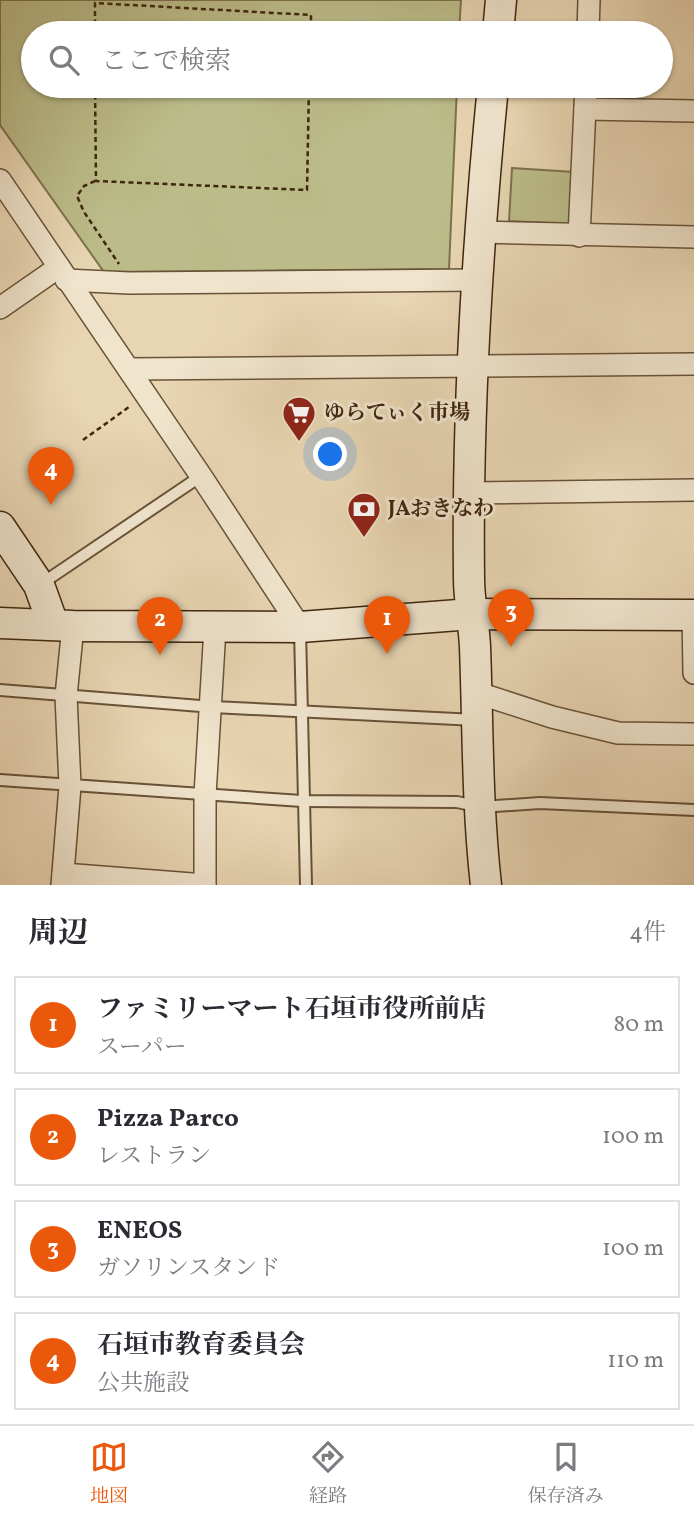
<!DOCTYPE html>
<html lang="ja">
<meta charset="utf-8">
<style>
body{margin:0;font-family:Vollkorn,"Noto Serif JP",serif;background:#f7f7f7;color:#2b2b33}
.you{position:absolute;left:331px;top:455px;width:24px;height:24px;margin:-18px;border:5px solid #fff;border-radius:50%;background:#1a73e8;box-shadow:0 0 0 10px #1a73e833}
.badge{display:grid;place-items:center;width:46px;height:46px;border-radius:50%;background:#ea580c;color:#fff;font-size:23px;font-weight:700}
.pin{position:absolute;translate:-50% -58px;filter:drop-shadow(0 2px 4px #0008)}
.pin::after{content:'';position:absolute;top:37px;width:24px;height:21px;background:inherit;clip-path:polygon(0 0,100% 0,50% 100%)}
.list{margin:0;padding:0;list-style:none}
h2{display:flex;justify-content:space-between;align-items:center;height:91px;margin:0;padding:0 28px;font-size:30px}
h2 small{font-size:23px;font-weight:400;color:#7c7c81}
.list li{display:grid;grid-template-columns:46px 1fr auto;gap:21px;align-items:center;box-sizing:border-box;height:98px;margin:0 14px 14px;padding:0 14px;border:2px solid #e1e1e2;border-radius:0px}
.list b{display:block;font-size:26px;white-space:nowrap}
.list p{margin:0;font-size:23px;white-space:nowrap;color:#7c7c81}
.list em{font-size:23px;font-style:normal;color:#7c7c81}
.icon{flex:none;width:38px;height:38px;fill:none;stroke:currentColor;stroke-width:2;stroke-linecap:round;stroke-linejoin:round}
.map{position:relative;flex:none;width:694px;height:885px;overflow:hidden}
.search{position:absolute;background:#fff;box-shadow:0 2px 5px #0004;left:21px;right:21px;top:21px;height:77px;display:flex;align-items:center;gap:18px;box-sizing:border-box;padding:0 24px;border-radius:38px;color:#7c7c81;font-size:26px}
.sheet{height:539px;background:#fff}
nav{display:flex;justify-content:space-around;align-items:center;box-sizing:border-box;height:98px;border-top:2px solid #e1e1e2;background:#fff;font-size:19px;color:#7c7c81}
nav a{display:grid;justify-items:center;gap:4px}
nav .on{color:#ea580c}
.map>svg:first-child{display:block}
.green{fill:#bbbc89;stroke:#7d714c;stroke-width:2}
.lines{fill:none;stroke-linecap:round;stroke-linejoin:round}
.lane-casing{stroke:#695237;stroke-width:14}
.street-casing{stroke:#695237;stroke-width:24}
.secondary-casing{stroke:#3f260e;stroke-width:33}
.path{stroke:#3f260e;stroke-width:2.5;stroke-dasharray:5 3.5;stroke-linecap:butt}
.lane{stroke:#f0e4cd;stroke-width:10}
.street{stroke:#f0e4cd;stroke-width:21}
.secondary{stroke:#f0e4cd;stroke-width:30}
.labels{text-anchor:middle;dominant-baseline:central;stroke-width:6;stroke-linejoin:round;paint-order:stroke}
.poi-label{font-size:21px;font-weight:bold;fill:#3f260e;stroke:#f0e4cd;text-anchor:start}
</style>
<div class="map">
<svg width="694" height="885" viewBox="0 0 694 885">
<rect width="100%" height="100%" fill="#e8d5b2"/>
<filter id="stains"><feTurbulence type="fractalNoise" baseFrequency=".00286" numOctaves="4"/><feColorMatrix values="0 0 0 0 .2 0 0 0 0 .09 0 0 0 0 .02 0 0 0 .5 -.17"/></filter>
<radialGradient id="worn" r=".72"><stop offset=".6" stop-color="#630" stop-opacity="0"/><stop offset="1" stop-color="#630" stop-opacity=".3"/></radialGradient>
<!-- green -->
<g class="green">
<polygon points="0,0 461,0 459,33 33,33 33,86 457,86 449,269 104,272 0,125"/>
<polygon points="512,168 574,172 571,224 509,221"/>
</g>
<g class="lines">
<defs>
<g id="lane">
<polyline points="41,584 201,476"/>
<polyline points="300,630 306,885"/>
<polyline points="0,690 213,707 476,720"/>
<polyline points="0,780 302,801 457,802 481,807 540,803 694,810"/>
</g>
<g id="street">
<polyline points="588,33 589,0"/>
<polyline points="585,109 694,111"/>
<polyline points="0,180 201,476 300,627"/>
<polyline points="479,232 694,237"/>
<polyline points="579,236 586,86"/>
<polyline points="66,280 129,283 476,280"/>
<polyline points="0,308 59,267"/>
<polyline points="129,369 694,364"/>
<polyline points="469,493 694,490"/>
<polyline points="693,615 694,673"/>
<polyline points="475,692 552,717 618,733 694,734"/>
<polyline points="63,874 205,885"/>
<polyline points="62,885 70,786 66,696 73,626"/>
<polyline points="205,885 205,795 215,628"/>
</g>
<g id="secondary">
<polyline points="498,33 501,0"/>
<polyline points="0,527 39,585 53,624"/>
<polyline points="0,623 73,626 300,627 472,614 694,615"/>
<path d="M486 885C477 806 478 726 475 647 474 624 469 601 469 578 467 414 477 249 493 86"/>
</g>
</defs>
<!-- lane casing -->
<use href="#lane" class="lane-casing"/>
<!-- street casing -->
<use href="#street" class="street-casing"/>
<!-- secondary casing -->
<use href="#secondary" class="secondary-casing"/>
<!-- path -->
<g class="path">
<polyline points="95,33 95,3 311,15 311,33"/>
<polyline points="95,86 96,181 307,190 309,86"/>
<polyline points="95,181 84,186 77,196 84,212 119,264"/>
<polyline points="83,440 129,407"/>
</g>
<!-- lane -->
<use href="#lane" class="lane"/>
<!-- street -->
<use href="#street" class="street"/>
<!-- secondary -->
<use href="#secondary" class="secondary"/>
</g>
<!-- icons -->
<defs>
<symbol id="supermarket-pin" viewBox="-11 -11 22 30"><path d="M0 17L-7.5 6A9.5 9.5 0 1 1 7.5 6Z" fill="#8f2418" stroke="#f0e4cd"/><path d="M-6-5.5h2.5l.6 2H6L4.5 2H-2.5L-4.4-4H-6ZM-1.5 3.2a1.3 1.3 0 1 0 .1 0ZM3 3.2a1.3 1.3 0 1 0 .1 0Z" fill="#fff"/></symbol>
<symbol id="bank-pin" viewBox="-11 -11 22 30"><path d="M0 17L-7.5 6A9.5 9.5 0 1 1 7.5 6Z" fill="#8f2418" stroke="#f0e4cd"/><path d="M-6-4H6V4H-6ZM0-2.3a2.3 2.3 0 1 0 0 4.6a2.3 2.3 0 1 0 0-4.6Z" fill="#fff"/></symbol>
</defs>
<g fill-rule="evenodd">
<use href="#supermarket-pin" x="280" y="394" width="38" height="52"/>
<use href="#bank-pin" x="345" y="490" width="38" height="52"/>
</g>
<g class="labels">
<!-- poi labels -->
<g class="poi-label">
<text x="324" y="413">ゆらてぃく市場</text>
<text x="388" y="509">JAおきなわ</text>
</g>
</g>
<rect width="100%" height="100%" filter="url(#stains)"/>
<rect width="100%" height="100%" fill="url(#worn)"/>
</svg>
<div class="you"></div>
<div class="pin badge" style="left:387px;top:654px">1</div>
<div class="pin badge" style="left:160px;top:655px">2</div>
<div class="pin badge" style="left:511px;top:647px">3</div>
<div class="pin badge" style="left:51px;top:505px">4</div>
<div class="search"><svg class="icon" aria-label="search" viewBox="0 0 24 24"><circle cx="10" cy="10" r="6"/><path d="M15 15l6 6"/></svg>ここで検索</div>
</div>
<section class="sheet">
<h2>周辺<small>4件</small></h2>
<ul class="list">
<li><span class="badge">1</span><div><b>ファミリーマート石垣市役所前店</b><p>スーパー</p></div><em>80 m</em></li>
<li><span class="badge">2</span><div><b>Pizza Parco</b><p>レストラン</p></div><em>100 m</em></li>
<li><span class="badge">3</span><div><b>ENEOS</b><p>ガソリンスタンド</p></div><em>100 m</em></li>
<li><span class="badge">4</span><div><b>石垣市教育委員会</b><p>公共施設</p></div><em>110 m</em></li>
</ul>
</section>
<nav>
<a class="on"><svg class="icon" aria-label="map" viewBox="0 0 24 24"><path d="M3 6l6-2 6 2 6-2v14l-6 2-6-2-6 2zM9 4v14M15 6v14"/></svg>地図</a>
<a><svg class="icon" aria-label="directions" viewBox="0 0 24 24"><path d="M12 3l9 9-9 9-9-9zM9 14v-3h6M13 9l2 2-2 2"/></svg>経路</a>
<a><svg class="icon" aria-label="saved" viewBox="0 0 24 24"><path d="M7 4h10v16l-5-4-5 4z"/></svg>保存済み</a>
</nav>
